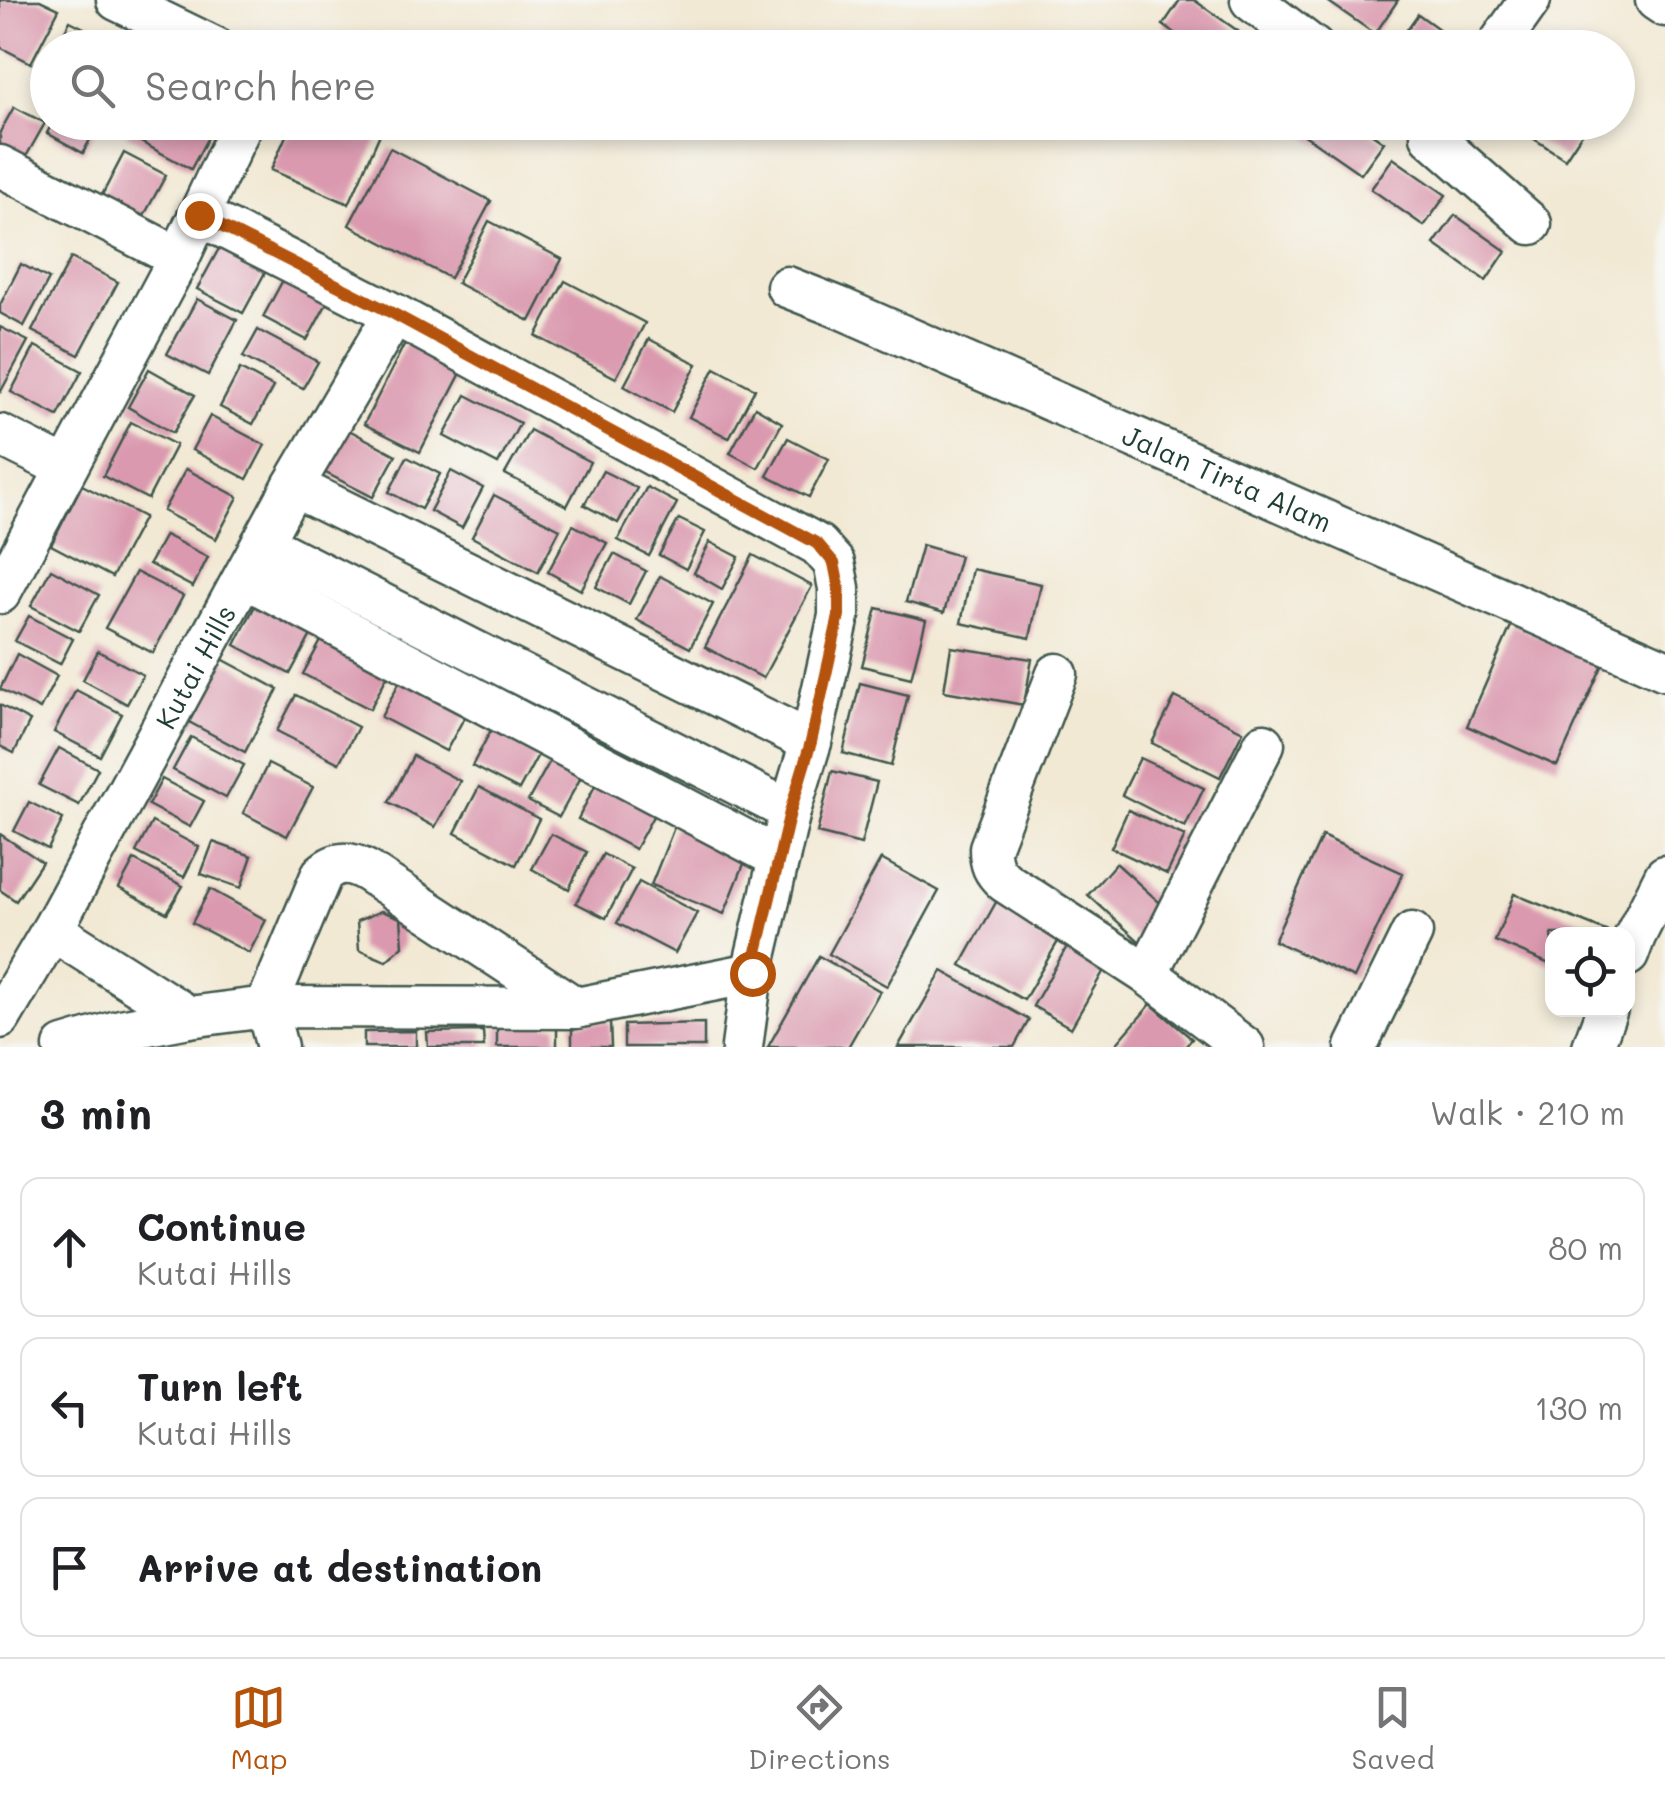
<!DOCTYPE html>
<meta charset="utf-8">
<style>
body{margin:0;font-family:Mali,sans-serif;background:#f2f2f2;color:#202124}
.controls{position:absolute;right:30px;bottom:30px;display:grid;overflow:hidden;border-radius:20px;box-shadow:0 5px 15px #0003}
.controls button{width:90px;height:90px;display:grid;place-items:center;padding:0;border:0;border-bottom:2px solid #e0e0e0;background:#fff;color:#202124;font:50px sans-serif}
.stop{position:absolute;width:30px;height:30px;margin:-22px;border:8px solid #b45309;border-radius:50%;background:#fff}
.stop.end{background:#b45309;border-color:#fff;box-shadow:0 2px 10px #0008}
.list{margin:0;padding:0;list-style:none}
h2{display:flex;justify-content:space-between;align-items:center;height:130px;margin:0;padding:0 40px;font-size:42px}
h2 small{font-size:32px;font-weight:400;color:#757577}
.list li{display:grid;grid-template-columns:65px 1fr auto;gap:30px;align-items:center;box-sizing:border-box;height:140px;margin:0 20px 20px;padding:0 20px;border:2px solid #e0e0e0;border-radius:20px}
.list b{display:block;font-size:38px;white-space:nowrap}
.list p{margin:0;font-size:32px;white-space:nowrap;color:#757577}
.list em{font-size:32px;font-style:normal;color:#757577}
.icon{flex:none;width:55px;height:55px;fill:none;stroke:currentColor;stroke-width:2;stroke-linecap:round;stroke-linejoin:round}
.map{position:relative;flex:none;width:1665px;height:1047px;overflow:hidden}
.search{position:absolute;background:#fff;box-shadow:0 5px 15px #0003;left:30px;right:30px;top:30px;height:110px;display:flex;align-items:center;gap:25px;box-sizing:border-box;padding:0 35px;border-radius:55px;color:#757577;font-size:38px}
.sheet{height:610px;background:#fff}
nav{display:flex;justify-content:space-around;align-items:center;box-sizing:border-box;height:140px;border-top:2px solid #e0e0e0;background:#fff;font-size:28px;color:#757577}
nav a{display:grid;justify-items:center;gap:5px}
nav .on{color:#b45309}
.map>svg:first-child{display:block}
.building{fill:#da99af}
.lines{fill:none;stroke-linecap:round;stroke-linejoin:round}
.minor-casing{stroke:#3f574c;stroke-width:45}
.minor{stroke:#fff;stroke-width:40}
.route{stroke:#b45309;stroke-width:12}
.labels{text-anchor:middle;dominant-baseline:central;stroke-width:9;stroke-linejoin:round;paint-order:stroke}
.street-label{font-size:28px;fill:#1f3d34;stroke:#f6f6f2}
</style>
<div class="map">
<svg width="1665" height="1047" viewBox="0 0 1665 1047">
<rect width="100%" height="100%" fill="#f6f6f2"/>
<filter id="ink" filterUnits="userSpaceOnUse"><feTurbulence type="fractalNoise" baseFrequency=".01" numOctaves="2"/><feDisplacementMap in="SourceGraphic" scale="20" xChannelSelector="R" yChannelSelector="G"/><feConvolveMatrix kernelMatrix="1 2 1 2 8 2 1 2 1" color-interpolation-filters="sRGB"/></filter>
<filter id="wash" filterUnits="userSpaceOnUse"><feTurbulence type="fractalNoise" baseFrequency=".0048" numOctaves="4" result="noise"/><feDisplacementMap in="SourceGraphic" scale="40" xChannelSelector="R" yChannelSelector="G"/><feGaussianBlur stdDeviation="2.25" result="paint"/><feColorMatrix in="noise" values="0 0 0 0 0 0 0 0 0 0 0 0 0 0 0 0 0 1.4 0 .05"/><feComposite in="paint" operator="in"/></filter>
<g filter="url(#wash)">
<rect width="100%" height="100%" fill="#f2e9d4"/>
<g id="blocks">
<!-- building -->
<g class="building">
<polygon points="0,0 40,0 59,9 31,63 0,47"/>
<polygon points="1180,0 1194,0 1238,31 1226,48 1195,48 1163,25"/>
<polygon points="1326,0 1398,0 1375,34"/>
<polygon points="1418,14 1465,48 1394,48"/>
<polygon points="70,21 110,41 107,48 56,48"/>
<polygon points="14,107 45,123 24,160 0,147 0,132"/>
<polygon points="53,122 80,122 95,130 83,153 47,133"/>
<polygon points="132,122 216,122 191,169 126,134"/>
<polygon points="292,122 379,122 384,125 349,204 271,170"/>
<polygon points="1311,122 1355,122 1384,142 1361,174 1303,134"/>
<polygon points="1508,122 1573,122 1584,130 1565,159"/>
<polygon points="390,148 491,201 450,278 349,225"/>
<polygon points="124,153 166,175 141,221 100,199"/>
<polygon points="1393,158 1446,195 1424,226 1371,189"/>
<polygon points="1455,215 1506,251 1486,281 1434,244"/>
<polygon points="489,221 562,259 530,321 457,283"/>
<polygon points="222,243 268,267 243,313 197,289"/>
<polygon points="71,258 118,282 79,355 32,331"/>
<polygon points="21,264 49,279 24,326 0,313 0,305"/>
<polygon points="290,267 334,290 307,340 263,317"/>
<polygon points="565,281 645,323 616,378 536,336"/>
<polygon points="197,299 237,320 208,375 167,354"/>
<polygon points="0,327 28,341 0,393"/>
<polygon points="258,330 318,362 303,388 243,357"/>
<polygon points="649,339 697,364 672,412 624,386"/>
<polygon points="406,341 463,369 420,452 364,424"/>
<polygon points="35,346 82,371 58,416 11,392"/>
<polygon points="715,368 755,389 729,438 689,417"/>
<polygon points="149,369 195,395 173,433 128,407"/>
<polygon points="240,369 273,387 253,424 220,407"/>
<polygon points="466,395 520,423 498,464 444,436"/>
<polygon points="755,407 782,423 758,468 730,453"/>
<polygon points="210,416 265,445 247,479 192,450"/>
<polygon points="131,422 176,445 148,499 103,476"/>
<polygon points="347,429 396,455 373,497 324,472"/>
<polygon points="530,430 590,462 567,506 505,474"/>
<polygon points="788,438 829,459 809,497 767,476"/>
<polygon points="407,457 440,474 421,509 389,492"/>
<polygon points="186,469 238,497 216,539 163,511"/>
<polygon points="451,471 483,488 462,528 430,511"/>
<polygon points="603,471 637,488 618,523 584,505"/>
<polygon points="82,485 144,517 112,577 51,545"/>
<polygon points="647,487 677,503 649,556 618,540"/>
<polygon points="494,495 560,529 538,572 472,537"/>
<polygon points="679,519 705,532 686,569 659,555"/>
<polygon points="573,525 607,543 581,590 548,572"/>
<polygon points="165,535 208,557 193,587 149,564"/>
<polygon points="710,542 739,557 722,589 694,573"/>
<polygon points="922,545 960,556 944,613 906,602"/>
<polygon points="614,554 646,571 629,604 596,587"/>
<polygon points="753,555 812,586 763,678 705,647"/>
<polygon points="51,569 99,595 79,631 31,606"/>
<polygon points="972,569 1041,584 1030,638 961,623"/>
<polygon points="136,572 183,596 153,653 105,628"/>
<polygon points="660,576 713,604 690,648 637,620"/>
<polygon points="263,590 319,620 290,674 235,645"/>
<polygon points="877,608 926,620 911,678 862,666"/>
<polygon points="29,616 73,639 60,664 15,641"/>
<polygon points="1512,624 1603,664 1557,766 1467,726"/>
<polygon points="327,630 393,665 370,709 303,674"/>
<polygon points="951,647 1032,659 1024,705 944,691"/>
<polygon points="98,651 143,675 127,704 83,680"/>
<polygon points="17,654 57,676 40,709 0,689"/>
<polygon points="222,659 278,689 245,752 189,722"/>
<polygon points="406,670 471,705 446,751 381,717"/>
<polygon points="860,683 908,695 891,766 843,753"/>
<polygon points="76,690 122,714 100,756 54,732"/>
<polygon points="296,695 358,727 339,763 277,731"/>
<polygon points="1175,697 1243,731 1220,777 1152,743"/>
<polygon points="0,705 30,721 14,753 0,746"/>
<polygon points="498,717 545,742 519,790 472,766"/>
<polygon points="191,737 244,765 226,798 173,770"/>
<polygon points="59,748 98,769 79,805 39,785"/>
<polygon points="555,752 586,768 559,817 528,801"/>
<polygon points="413,756 460,781 435,827 389,802"/>
<polygon points="1140,758 1204,788 1185,827 1122,795"/>
<polygon points="268,764 313,787 287,836 243,813"/>
<polygon points="832,771 877,782 861,844 817,833"/>
<polygon points="600,776 658,807 635,849 578,819"/>
<polygon points="162,779 204,801 190,827 148,805"/>
<polygon points="479,787 539,819 516,865 455,833"/>
<polygon points="29,802 63,819 48,849 14,831"/>
<polygon points="1128,810 1185,836 1167,874 1111,848"/>
<polygon points="677,820 750,849 724,914 651,885"/>
<polygon points="152,822 199,847 184,877 136,852"/>
<polygon points="0,834 42,862 16,901 0,890"/>
<polygon points="551,834 587,852 569,889 532,869"/>
<polygon points="1322,836 1403,873 1354,978 1274,941"/>
<polygon points="213,842 252,856 241,888 201,874"/>
<polygon points="603,854 632,869 606,918 576,903"/>
<polygon points="881,859 939,891 887,986 829,954"/>
<polygon points="134,860 183,886 167,913 119,888"/>
<polygon points="1116,863 1168,910 1140,942 1088,895"/>
<polygon points="639,882 697,913 675,953 617,923"/>
<polygon points="210,889 266,920 249,953 192,923"/>
<polygon points="1514,894 1613,934 1552,934 1552,965 1495,941"/>
<polygon points="999,897 1063,933 1024,1000 961,965"/>
<polygon points="381,911 401,918 403,946 386,961 359,950 357,921"/>
<polygon points="1069,943 1107,965 1071,1028 1033,1006"/>
<polygon points="819,956 880,991 848,1047 768,1047"/>
<polygon points="942,971 1029,1020 1014,1047 898,1047"/>
<polygon points="1151,1004 1192,1039 1185,1047 1114,1047"/>
<polygon points="610,1022 611,1047 572,1047 572,1023"/>
<polygon points="704,1023 704,1047 624,1047 624,1025"/>
<polygon points="557,1025 557,1047 497,1047 497,1026"/>
<polygon points="416,1031 416,1047 364,1047 364,1032"/>
<polygon points="483,1031 484,1047 428,1047 427,1032"/>
</g>
</g>
</g>
<g filter="url(#ink)">
<use href="#blocks" fill-opacity="0" stroke="#3f574c" stroke-width="2.5"/>
<g class="lines">
<defs>
<g id="minor">
<polyline points="117,0 216,48"/>
<polyline points="1251,0 1314,48"/>
<polyline points="1656,0 1665,6"/>
<polyline points="1496,48 1530,0"/>
<polyline points="243,122 199,215 394,314 818,545 834,563 839,588 839,616 811,742 790,811 752,973 742,1047"/>
<polyline points="1431,136 1531,224"/>
<polyline points="0,166 179,258"/>
<path id="s1" d="M787 287 838 307 1665 670"/>
<polyline points="0,435 66,468"/>
<polyline points="293,486 811,742"/>
<polyline points="262,543 790,811"/>
<polyline points="244,577 779,858"/>
<polyline points="0,593 179,258 199,215"/>
<path d="M1057 674 990 848C990 864 993 871 1005 882L1147 974 1244 1047"/>
<polyline points="52,930 189,1017"/>
<polyline points="1628,955 1635,936 1665,876"/>
<polyline points="1147,974 1264,744"/>
<path id="s2" d="M0 1018 52 930 293 486 394 314"/>
<polyline points="64,1047 121,1030 189,1017 266,1007 576,1008 752,973"/>
<path d="M277 1047 266 1007 322 874C337 860 350 862 367 871L576 1008"/>
<polyline points="1356,1047 1412,933"/>
<polyline points="1593,1047 1607,1009"/>
</g>
</defs>
<!-- minor casing -->
<use href="#minor" class="minor-casing"/>
<!-- minor -->
<use href="#minor" class="minor"/>
</g>
</g>
<g class="lines" filter="url(#ink)">
<!-- route -->
<polyline class="route" points="199,215 394,314 818,544 834,563 839,588 839,616 811,742 790,812 752,973"/>
</g>
<g class="labels">
<!-- street labels -->
<g class="street-label">
<text stroke="none"><textPath href="#s1" startOffset="480">Jalan Tirta Alam</textPath></text>
<text stroke="none"><textPath href="#s2" startOffset="402">Kutai Hills</textPath></text>
</g>
</g>
</svg>
<div class="controls">
<button><svg class="icon" aria-label="locate" viewBox="0 0 24 24"><circle cx="12" cy="12" r="6"/><path d="M12 2v4M12 18v4M2 12h4M18 12h4"/></svg></button>
</div>
<div class="stop" style="left:752px;top:973px"></div>
<div class="stop end" style="left:199px;top:215px"></div>
<div class="search"><svg class="icon" aria-label="search" viewBox="0 0 24 24"><circle cx="10" cy="10" r="6"/><path d="M15 15l6 6"/></svg>Search here</div>
</div>
<section class="sheet">
<h2>3 min<small>Walk · 210 m</small></h2>
<ul class="list">
<li><svg class="icon" aria-label="ahead" viewBox="0 0 24 24"><path d="M12 20V5M6 11l6-6 6 6"/></svg><div><b>Continue</b><p>Kutai Hills</p></div><em>80 m</em></li>
<li><svg class="icon" aria-label="left" viewBox="0 0 24 24"><path d="M17 20v-9H6M10 6l-5 5 5 5"/></svg><div><b>Turn left</b><p>Kutai Hills</p></div><em>130 m</em></li>
<li><svg class="icon" aria-label="arrive" viewBox="0 0 24 24"><path d="M6 21V4h12l-3 4 3 4H6"/></svg><div><b>Arrive at destination</b></div></li>
</ul>
</section>
<nav>
<a class="on"><svg class="icon" aria-label="map" viewBox="0 0 24 24"><path d="M3 6l6-2 6 2 6-2v14l-6 2-6-2-6 2zM9 4v14M15 6v14"/></svg>Map</a>
<a><svg class="icon" aria-label="directions" viewBox="0 0 24 24"><path d="M12 3l9 9-9 9-9-9zM9 14v-3h6M13 9l2 2-2 2"/></svg>Directions</a>
<a><svg class="icon" aria-label="saved" viewBox="0 0 24 24"><path d="M7 4h10v16l-5-4-5 4z"/></svg>Saved</a>
</nav>
